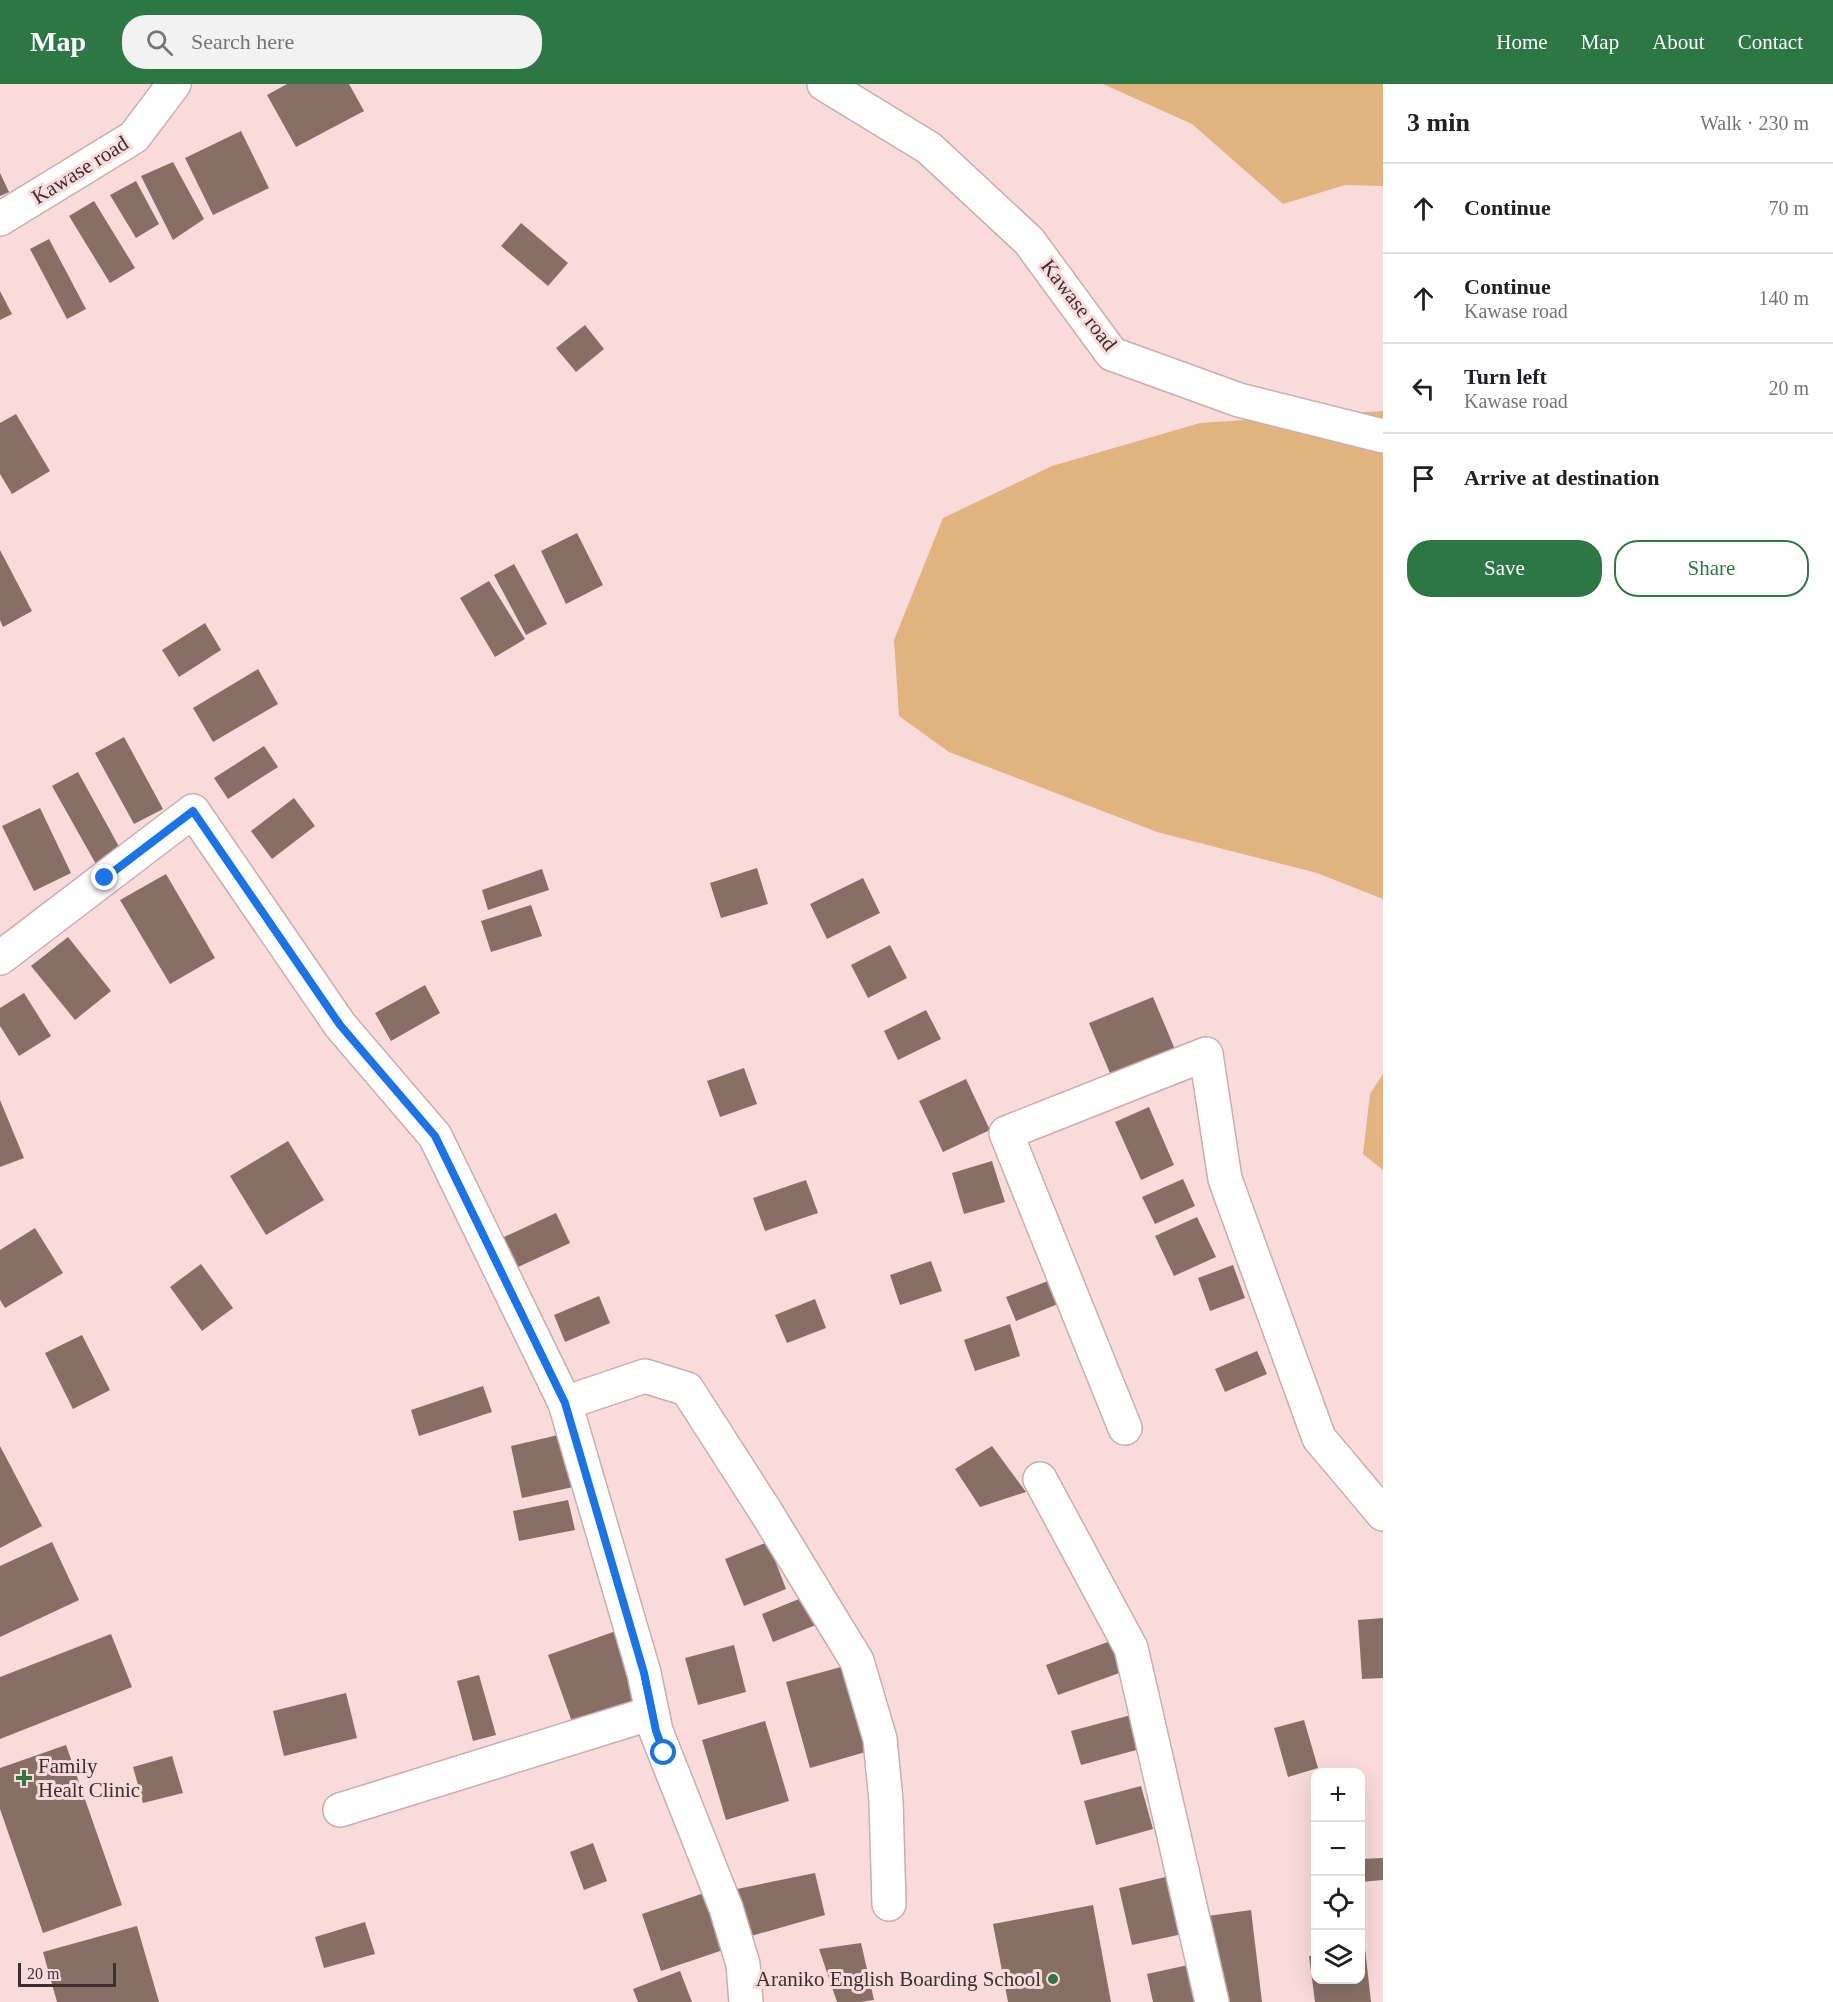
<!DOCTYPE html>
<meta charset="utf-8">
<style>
body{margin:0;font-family:"Times New Roman",serif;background:#f2f2f2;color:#202124}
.controls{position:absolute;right:18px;bottom:18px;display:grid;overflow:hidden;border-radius:12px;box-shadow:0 6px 24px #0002}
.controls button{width:54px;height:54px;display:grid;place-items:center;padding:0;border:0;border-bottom:2px solid #e0e0e0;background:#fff;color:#202124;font:30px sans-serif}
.scale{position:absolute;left:18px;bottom:15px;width:98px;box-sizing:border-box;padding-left:6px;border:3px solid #3b2f30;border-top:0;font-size:16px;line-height:21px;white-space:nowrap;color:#3b2f30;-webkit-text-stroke:4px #fadbdc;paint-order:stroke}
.stop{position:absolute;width:18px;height:18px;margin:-14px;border:4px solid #1a73e8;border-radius:50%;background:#fff}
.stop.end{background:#1a73e8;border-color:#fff;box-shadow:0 2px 6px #0008}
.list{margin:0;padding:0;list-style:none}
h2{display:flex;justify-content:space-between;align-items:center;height:78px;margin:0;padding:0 24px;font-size:26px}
h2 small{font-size:20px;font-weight:400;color:#757577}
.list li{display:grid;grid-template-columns:39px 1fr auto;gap:18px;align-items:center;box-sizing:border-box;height:90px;padding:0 24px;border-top:2px solid #e0e0e0}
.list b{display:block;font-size:22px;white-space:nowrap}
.list p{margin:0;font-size:20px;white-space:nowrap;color:#757577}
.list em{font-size:20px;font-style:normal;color:#757577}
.actions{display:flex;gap:12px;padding:18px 24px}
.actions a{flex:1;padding:14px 0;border:2px solid #2d7745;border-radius:24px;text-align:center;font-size:21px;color:#2d7745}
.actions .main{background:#2d7745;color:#fff}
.icon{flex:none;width:33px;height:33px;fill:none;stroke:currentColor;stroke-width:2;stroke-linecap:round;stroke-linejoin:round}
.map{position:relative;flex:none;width:1383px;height:1918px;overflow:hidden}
header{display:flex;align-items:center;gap:36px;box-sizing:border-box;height:84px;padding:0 30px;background:#2d7745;color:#fff}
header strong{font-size:28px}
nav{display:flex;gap:33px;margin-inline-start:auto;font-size:21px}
.search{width:420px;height:54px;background:#f2f2f2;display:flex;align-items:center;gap:15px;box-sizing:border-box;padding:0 21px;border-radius:24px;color:#757577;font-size:22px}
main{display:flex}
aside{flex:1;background:#fff}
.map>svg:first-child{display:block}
.green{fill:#e0b37f}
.building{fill:#876f65}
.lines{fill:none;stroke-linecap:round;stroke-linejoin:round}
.minor-casing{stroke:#cbadae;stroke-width:36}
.minor{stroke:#fff;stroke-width:33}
.route{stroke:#1a73e8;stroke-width:8}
.poi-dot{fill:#2d7745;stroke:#fadbdc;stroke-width:2}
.labels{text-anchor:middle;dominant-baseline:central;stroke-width:6;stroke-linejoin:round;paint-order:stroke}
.street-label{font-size:21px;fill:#3b2f30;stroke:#fadbdc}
.poi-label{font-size:21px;fill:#3b2f30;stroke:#fadbdc;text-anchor:start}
</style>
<header>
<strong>Map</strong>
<div class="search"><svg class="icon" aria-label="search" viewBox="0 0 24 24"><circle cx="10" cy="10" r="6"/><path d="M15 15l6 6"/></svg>Search here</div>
<nav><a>Home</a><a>Map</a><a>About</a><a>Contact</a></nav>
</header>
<main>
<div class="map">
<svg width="1383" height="1918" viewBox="0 0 1383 1918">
<rect width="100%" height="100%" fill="#fadbdc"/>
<!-- green -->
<g class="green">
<polygon points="1103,0 1383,0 1383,102 1345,101 1283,120 1192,40"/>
<polygon points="1383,327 1383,815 1317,789 1157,748 949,668 899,632 894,556 943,434 1052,382 1200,339"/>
<polygon points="1383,990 1383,1086 1363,1070 1370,1010"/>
</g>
<!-- building -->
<g class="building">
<polygon points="287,0 349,0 364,27 296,63 267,11"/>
<polygon points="241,47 269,104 213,131 185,74"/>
<polygon points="173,78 204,135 173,156 141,92"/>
<polygon points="0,89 9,108 0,112"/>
<polygon points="136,97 159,140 136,154 110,111"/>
<polygon points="94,117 135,184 110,199 69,132"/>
<polygon points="521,139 568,179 548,202 501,162"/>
<polygon points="49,155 86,225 67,235 30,165"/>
<polygon points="0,207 12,230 0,236"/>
<polygon points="585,241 604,265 576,288 556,264"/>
<polygon points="16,330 50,387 12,410 0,390 0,339"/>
<polygon points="577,449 603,501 566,520 541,467"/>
<polygon points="0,466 32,527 3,543 0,536"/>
<polygon points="514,480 547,540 526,551 494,491"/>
<polygon points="489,497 525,555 495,573 460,514"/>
<polygon points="205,539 221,566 179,593 162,566"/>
<polygon points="258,585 278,620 213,658 193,624"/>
<polygon points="124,653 163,725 134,740 95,669"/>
<polygon points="264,662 278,683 228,715 214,694"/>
<polygon points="78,688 122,768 97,782 52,702"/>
<polygon points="294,714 315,742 272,775 251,747"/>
<polygon points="40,724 71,789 34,807 2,742"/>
<polygon points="757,784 768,820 721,834 710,799"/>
<polygon points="542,785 549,806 488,826 482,806"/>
<polygon points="166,790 215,874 170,900 120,816"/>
<polygon points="863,794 880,829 827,855 810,820"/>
<polygon points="531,821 542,852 491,868 481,837"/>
<polygon points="68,853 111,907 75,936 31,882"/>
<polygon points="890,861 907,894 868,914 851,881"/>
<polygon points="425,901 440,929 391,957 375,929"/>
<polygon points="24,909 51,952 19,972 0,942 0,924"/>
<polygon points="1153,913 1176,968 1112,994 1089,939"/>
<polygon points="926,926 941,955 898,976 884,947"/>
<polygon points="744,984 757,1020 720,1033 707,997"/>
<polygon points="966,995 990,1046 943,1068 919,1017"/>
<polygon points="0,1016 24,1074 0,1083"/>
<polygon points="1149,1023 1174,1081 1141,1096 1115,1038"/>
<polygon points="288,1057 324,1116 266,1151 230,1092"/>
<polygon points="992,1077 1005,1118 964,1130 952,1089"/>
<polygon points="1183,1095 1195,1122 1155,1140 1142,1113"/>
<polygon points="806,1096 818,1129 765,1147 753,1114"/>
<polygon points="556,1129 570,1159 516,1184 502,1154"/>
<polygon points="1197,1133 1216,1173 1174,1192 1155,1152"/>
<polygon points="35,1144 63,1189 5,1224 0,1216 0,1166"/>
<polygon points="931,1177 942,1207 900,1221 890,1191"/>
<polygon points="201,1180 233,1224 202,1247 170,1203"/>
<polygon points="1233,1181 1245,1214 1210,1227 1198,1194"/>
<polygon points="1048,1197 1058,1220 1016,1237 1006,1213"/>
<polygon points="599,1212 610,1239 565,1258 554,1231"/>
<polygon points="815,1215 826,1244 787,1259 775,1231"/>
<polygon points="1010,1240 1020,1272 975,1287 964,1256"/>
<polygon points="82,1251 110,1306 73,1325 45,1269"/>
<polygon points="1257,1267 1267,1290 1225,1308 1215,1285"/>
<polygon points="483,1302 492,1328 419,1352 411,1326"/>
<polygon points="567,1349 578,1402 522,1414 511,1362"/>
<polygon points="0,1362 42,1442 0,1464"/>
<polygon points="992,1362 1026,1408 980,1423 955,1385"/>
<polygon points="568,1416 575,1446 519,1457 513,1427"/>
<polygon points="52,1458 79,1516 0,1553 0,1482"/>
<polygon points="768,1458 786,1505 744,1522 725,1475"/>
<polygon points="809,1511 821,1539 773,1558 762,1530"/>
<polygon points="1383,1534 1383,1594 1362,1595 1358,1536"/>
<polygon points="616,1547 645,1624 576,1649 548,1571"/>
<polygon points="111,1550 132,1603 0,1655 0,1593"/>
<polygon points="1113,1556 1125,1587 1058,1611 1046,1581"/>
<polygon points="734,1561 746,1608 698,1621 685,1574"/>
<polygon points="852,1580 876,1665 810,1684 786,1598"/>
<polygon points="479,1591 496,1651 473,1657 457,1597"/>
<polygon points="346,1609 357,1654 284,1672 273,1627"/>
<polygon points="1131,1631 1140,1665 1081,1681 1071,1647"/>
<polygon points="1304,1636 1318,1684 1288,1693 1274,1644"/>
<polygon points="765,1637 789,1717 726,1736 702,1656"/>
<polygon points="66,1661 122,1821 43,1849 0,1725 0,1684"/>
<polygon points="172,1672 183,1709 143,1719 133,1683"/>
<polygon points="1141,1702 1153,1745 1096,1761 1084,1717"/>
<polygon points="593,1759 607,1797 584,1806 570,1768"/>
<polygon points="1383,1774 1383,1796 1360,1798 1360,1775"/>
<polygon points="815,1789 825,1831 751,1852 732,1806"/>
<polygon points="1174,1791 1187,1849 1132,1861 1119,1804"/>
<polygon points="713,1806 732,1863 661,1887 642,1830"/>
<polygon points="1093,1821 1111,1918 1008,1918 993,1840"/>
<polygon points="1251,1826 1262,1918 1218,1918 1208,1832"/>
<polygon points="365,1838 375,1870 324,1884 315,1853"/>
<polygon points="137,1842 159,1918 57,1918 43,1868"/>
<polygon points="861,1859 874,1916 860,1918 837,1918 819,1865"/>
<polygon points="1365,1865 1371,1918 1315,1918 1309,1872 1316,1872 1316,1896 1360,1896 1360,1866"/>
<polygon points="1188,1881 1196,1918 1153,1918 1147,1890"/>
<polygon points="680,1887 692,1918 638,1918 633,1905"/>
</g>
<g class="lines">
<defs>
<g id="minor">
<polyline points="824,0 929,64 1029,157 1112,270 1239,316 1383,352"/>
<polyline points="0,135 134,53 174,0"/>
<polyline points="0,874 193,727 340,941 435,1052 565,1319 644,1589 656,1647 726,1824 743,1880 746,1918"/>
<polyline points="565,1319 645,1292 687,1305 766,1428 857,1577 880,1655 886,1717 889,1820"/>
<polyline points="1125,1344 1006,1049 1206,970 1225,1095 1319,1354 1383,1430"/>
<polyline points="1040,1395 1131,1564 1212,1918"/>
<polyline points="340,1726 652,1629"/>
</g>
</defs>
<!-- minor casing -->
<use href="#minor" class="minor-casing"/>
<!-- minor -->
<use href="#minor" class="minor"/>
</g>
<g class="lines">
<!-- route -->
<polyline class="route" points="105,794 193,727 340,941 435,1052 565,1319 644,1589 656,1647 664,1669"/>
</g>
<!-- markers -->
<g class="poi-dot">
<path d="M21 1685h6v6h6v6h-6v6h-6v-6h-6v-6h6z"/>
<circle cx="1053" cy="1895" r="6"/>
</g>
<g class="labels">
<!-- street labels -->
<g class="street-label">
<text transform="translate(80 86) rotate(-32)">Kawase road</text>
<text transform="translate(1079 221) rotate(52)">Kawase road</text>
</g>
<!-- poi labels -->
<g class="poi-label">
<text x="38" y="1682">Family<tspan x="38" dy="24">Healt Clinic</tspan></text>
<text x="1041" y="1895" text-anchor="end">Araniko English Boarding School</text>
</g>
</g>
</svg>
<div class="controls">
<button>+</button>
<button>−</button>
<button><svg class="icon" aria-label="locate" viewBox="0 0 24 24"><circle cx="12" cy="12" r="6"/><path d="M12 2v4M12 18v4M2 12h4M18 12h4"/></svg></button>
<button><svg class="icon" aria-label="layers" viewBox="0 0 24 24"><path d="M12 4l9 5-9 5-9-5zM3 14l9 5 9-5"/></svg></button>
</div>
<div class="scale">20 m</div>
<div class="stop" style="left:664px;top:1669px"></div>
<div class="stop end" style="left:105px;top:794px"></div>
</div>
<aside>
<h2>3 min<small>Walk · 230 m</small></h2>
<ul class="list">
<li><svg class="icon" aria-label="ahead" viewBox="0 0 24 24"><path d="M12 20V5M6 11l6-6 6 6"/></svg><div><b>Continue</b></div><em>70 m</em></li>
<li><svg class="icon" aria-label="ahead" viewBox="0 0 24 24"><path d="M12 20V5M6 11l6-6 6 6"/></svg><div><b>Continue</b><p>Kawase road</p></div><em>140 m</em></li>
<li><svg class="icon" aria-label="left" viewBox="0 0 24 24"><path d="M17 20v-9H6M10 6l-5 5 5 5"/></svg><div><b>Turn left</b><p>Kawase road</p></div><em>20 m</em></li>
<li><svg class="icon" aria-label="arrive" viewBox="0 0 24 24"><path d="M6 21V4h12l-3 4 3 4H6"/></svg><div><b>Arrive at destination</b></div></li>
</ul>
<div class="actions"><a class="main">Save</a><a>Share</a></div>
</aside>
</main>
